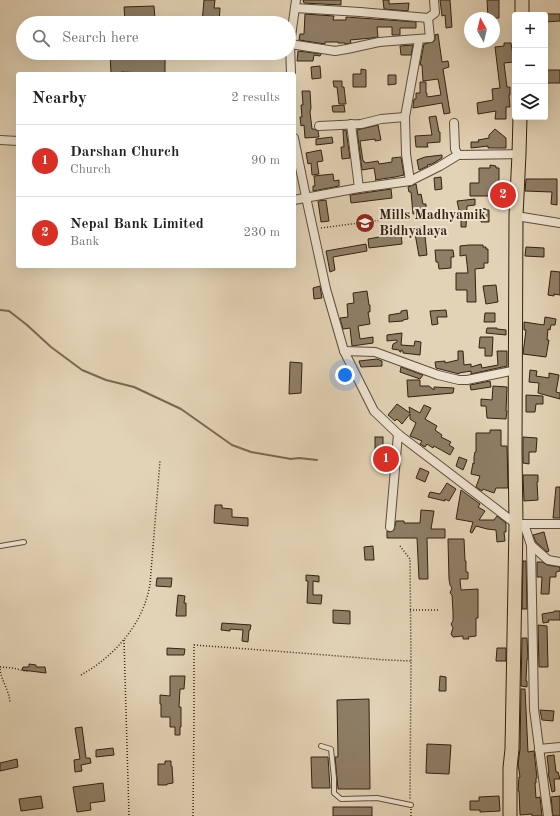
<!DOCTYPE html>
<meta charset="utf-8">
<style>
body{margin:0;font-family:"Old Standard TT",serif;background:#f6f6f6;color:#222}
.controls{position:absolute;right:12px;top:12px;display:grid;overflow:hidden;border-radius:4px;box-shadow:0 4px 16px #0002}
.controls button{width:36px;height:36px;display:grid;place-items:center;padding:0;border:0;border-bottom:1px solid #e0e0e0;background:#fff;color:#222;font:20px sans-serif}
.compass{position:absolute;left:464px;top:12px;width:36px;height:36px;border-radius:50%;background:#fff;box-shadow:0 4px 16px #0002;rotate:352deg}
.you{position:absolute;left:345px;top:375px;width:14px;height:14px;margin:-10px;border:3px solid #fff;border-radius:50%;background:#1a73e8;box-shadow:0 0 0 6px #1a73e833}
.badge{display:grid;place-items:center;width:26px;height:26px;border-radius:50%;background:#d93025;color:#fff;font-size:13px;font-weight:700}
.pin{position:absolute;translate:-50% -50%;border:2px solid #fff;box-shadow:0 1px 4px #0006}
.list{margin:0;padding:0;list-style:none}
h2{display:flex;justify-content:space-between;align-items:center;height:52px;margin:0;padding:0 16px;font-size:17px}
h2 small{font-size:13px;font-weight:400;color:#767676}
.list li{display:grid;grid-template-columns:26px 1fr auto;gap:12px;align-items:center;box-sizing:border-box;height:72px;padding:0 16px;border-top:1px solid #e0e0e0}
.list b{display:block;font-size:15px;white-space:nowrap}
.list p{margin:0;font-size:13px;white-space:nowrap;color:#767676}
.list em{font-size:13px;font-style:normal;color:#767676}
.icon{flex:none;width:22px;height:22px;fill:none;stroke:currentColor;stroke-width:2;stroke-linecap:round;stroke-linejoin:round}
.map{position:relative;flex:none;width:560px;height:816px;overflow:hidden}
.search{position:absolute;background:#fff;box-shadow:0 4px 16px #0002;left:16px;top:16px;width:280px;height:44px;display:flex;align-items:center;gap:10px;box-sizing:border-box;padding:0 14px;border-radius:22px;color:#767676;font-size:15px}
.panel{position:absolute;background:#fff;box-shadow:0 4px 16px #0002;left:16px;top:72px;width:280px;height:196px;border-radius:4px}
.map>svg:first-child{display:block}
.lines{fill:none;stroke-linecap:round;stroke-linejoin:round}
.stream{stroke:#786852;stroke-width:2}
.building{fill:#8e7e66;stroke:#322210}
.service-casing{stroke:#5e4e3a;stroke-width:6}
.minor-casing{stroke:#5e4e3a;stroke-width:10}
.primary-casing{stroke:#322210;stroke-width:15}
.path{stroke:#322210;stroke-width:1.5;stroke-dasharray:1 2;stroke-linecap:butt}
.service{stroke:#ede2d0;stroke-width:4}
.minor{stroke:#ede2d0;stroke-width:8}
.primary{stroke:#e3d3b6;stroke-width:13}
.labels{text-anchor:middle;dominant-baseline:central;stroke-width:4;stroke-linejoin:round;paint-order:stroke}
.poi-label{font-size:14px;font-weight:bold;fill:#322210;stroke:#ede2d0;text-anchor:start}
</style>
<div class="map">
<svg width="560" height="816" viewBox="0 0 560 816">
<rect width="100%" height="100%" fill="#e3d3b6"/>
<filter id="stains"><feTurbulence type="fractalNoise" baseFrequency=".005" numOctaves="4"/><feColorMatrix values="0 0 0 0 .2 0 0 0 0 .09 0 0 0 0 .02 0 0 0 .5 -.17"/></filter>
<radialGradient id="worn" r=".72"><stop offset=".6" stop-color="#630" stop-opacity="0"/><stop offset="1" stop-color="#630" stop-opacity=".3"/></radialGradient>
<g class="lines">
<!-- stream -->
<polyline class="stream" points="0,310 9,311 27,325 51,347 82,370 106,380 134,387 181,409 232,445 251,452 291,459 299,458 317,460"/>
</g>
<!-- building -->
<g class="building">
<polygon points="204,0 215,0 214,8 220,8 219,23 202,23"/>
<polygon points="303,0 341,0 341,5 304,3"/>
<polygon points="383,0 389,0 389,4 409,3 408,11 384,9"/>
<polygon points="440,0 450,0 452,27 446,28 445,15 442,16"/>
<polygon points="487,0 499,0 499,18 488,18"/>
<polygon points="154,6 155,19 125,20 124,7"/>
<polygon points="305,14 334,16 333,20 346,20 346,17 416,22 416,28 400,28 400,35 392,35 392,27 377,27 378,37 372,38 350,40 351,43 345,44 345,43 338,43 338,42 325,42 325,44 299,40 300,34 304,34"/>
<polygon points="545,14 560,14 560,21 545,22"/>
<polygon points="438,34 442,62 448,61 449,67 443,69 450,113 444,114 442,103 413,108 413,106 414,99 416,99 416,93 420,93 420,82 426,82 426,93 427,93 427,97 441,95 438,79 423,81 422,65 420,65 424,44 433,42 435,40 435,35"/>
<polygon points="504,43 511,43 514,62 504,63 507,87 510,87 510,95 509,95 510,107 506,107 506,119 495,119 496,111 478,114 477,103 493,100 492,89 500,88 495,47 504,46"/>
<polygon points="413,45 411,55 401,55 400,46"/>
<polygon points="298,51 321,54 320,56 314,55 313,61 297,61"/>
<polygon points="110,53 121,53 121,55 165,56 165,74 121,72 121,73 111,73"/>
<polygon points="320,66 321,78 312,79 311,67"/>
<polygon points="361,69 366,70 366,87 353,87 353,74 361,74"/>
<rect x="545" y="70" width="15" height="13"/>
<polygon points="388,75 396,75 396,84 388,85"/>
<polygon points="333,81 342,81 342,87 344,87 346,104 339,104 337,87 334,87"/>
<polygon points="302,91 310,91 311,108 310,112 312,129 314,129 318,131 319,137 305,138 304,125 301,126 300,117 302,117 301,105 303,105"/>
<polygon points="344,105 345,112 333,112 332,106"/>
<polygon points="436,116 439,132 440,132 440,142 427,143 428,147 416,147 415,136 432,135 429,117"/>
<polygon points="378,125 381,140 375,141 375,139 360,141 363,161 364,161 365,163 378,161 379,164 392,162 392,158 401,157 404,175 395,177 375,180 376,180 374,168 362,170 357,130"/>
<polygon points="495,129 506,138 506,148 488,148 488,146 471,148 471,142 479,142 478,140 489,138 489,135"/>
<polygon points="343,130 346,130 350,158 342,159 341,147 344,147"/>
<polygon points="332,137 333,143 316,145 316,139"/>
<polygon points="321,150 323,161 317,162 319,174 312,175 311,163 308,164 306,153"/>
<polygon points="442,155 442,158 432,164 427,165 428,166 419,170 417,160 425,157"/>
<polygon points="490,165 496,166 496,168 499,168 499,196 470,196 470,183 479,183 479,168 490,168"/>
<polygon points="333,174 334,181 339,180 339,186 313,191 313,186 315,186 314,176"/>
<polygon points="441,177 442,189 435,190 434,178"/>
<polygon points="526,179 557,179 557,205 551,204 552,192 525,191"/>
<polygon points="416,184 418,195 421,194 423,204 426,204 426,210 419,211 419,213 413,214 411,192 409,192 408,187"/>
<polygon points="391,189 392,198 351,203 350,195"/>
<polygon points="475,199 475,205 467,206 466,227 461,227 461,218 458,218 459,210 457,201"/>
<polygon points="326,200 329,221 321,222 318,201"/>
<polygon points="479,208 486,209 486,210 489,210 489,222 481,222 482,214 479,214"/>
<polygon points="421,227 422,231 433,229 434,235 425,236 427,255 419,256 414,228"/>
<polygon points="401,232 402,244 369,248 368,239 379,237 379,235"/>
<polygon points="366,244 367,251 333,257 335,270 330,272 326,251"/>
<polygon points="469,245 483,245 483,247 486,247 486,249 488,249 488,263 484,263 484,268 475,269 476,302 467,302 467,290 456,290 456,273 468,273 466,255 460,256 460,246"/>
<polygon points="526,247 544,248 544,257 525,256"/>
<polygon points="435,250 453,250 454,257 451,257 451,268 439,269 438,262 436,262"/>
<polygon points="551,271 560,272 560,295 554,294 554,296 548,295"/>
<polygon points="496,285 498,302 486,304 483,286"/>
<polygon points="320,286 322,298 314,299 313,288"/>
<polygon points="367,291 369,305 370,305 370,312 368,312 370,324 358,326 360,339 373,337 373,343 352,346 350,328 343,329 340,318 348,317 347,304 354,303 353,293"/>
<polygon points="407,310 408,319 403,320 403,321 389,322 389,315 401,313 401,311"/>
<polygon points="446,310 447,317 437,317 438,324 432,325 430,311"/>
<polygon points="485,313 495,313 495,322 484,322"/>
<polygon points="545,317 556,319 555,325 551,325 550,330 548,329 547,340 549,340 546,357 523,354 526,330 524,330 524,322 544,325"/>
<polygon points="487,328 497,328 497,329 506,330 506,335 486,333"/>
<polygon points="402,333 401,345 414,346 415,341 421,342 420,355 403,353 403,351 401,350 401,352 400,352 399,350 392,349 393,344 397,342 397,340 387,341 387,335"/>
<polygon points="480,337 493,337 492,356 485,356 485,348 479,348"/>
<polygon points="458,351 463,351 464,365 471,364 471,367 481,364 482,368 498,365 497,351 507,351 507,366 471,374 471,371 459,373 459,374 436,368 435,362 445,361 445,363 458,360"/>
<polygon points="377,359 382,361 382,366 361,367 359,361"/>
<polygon points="290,362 302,363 301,393 289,394"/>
<polygon points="401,367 423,375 420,379 400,372"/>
<polygon points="530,370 537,371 536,376 549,378 549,373 559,375 556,392 560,393 560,399 538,393 539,383 529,382"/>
<polygon points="407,380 420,380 420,386 429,386 434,390 434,387 454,388 453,393 408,397"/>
<polygon points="490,381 491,387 471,390 470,385"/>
<polygon points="493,386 507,387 506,411 507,411 506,419 487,418 486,406 481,406 481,399 492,400"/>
<polygon points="526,395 543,396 543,404 536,404 535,412 526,412"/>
<polygon points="397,404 410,413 409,407 420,413 424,405 431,408 425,419 437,426 435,430 442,435 441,437 451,442 449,445 454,448 450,455 434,446 433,448 427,444 425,447 420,444 422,441 410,436 416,423 410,419 410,414 402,424 397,419 395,421 388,415"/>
<polygon points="490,430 501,430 501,446 507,446 508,488 496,488 494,493 483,489 482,491 476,487 480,476 471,474 473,463 474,464 474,457 475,452 476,452 476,433 490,433"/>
<rect x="375" y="437" width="8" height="13"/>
<polygon points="523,437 537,438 536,452 529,452 529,464 523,463"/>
<polygon points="459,457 467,460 463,470 456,466"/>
<polygon points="420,468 429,472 425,482 416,478"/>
<polygon points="523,475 538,475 538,482 537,482 538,500 524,501"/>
<polygon points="447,483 456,489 449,501 445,499 445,501 428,497 430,492 440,494"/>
<polygon points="556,487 560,487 560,518 553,518"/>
<polygon points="461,490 480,504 478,507 485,511 479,520 494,520 497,516 506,523 506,532 504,532 505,541 497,542 496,530 487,529 476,526 472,533 470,532 473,522 456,519"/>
<polygon points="215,505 222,505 222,508 232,509 232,517 248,518 248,526 214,523"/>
<polygon points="421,510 434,511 431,529 445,529 445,538 427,538 428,579 419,579 417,538 387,538 387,531 390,532 394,530 396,521 404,521 404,523 420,523"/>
<polygon points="544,532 548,548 549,551 547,552 536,542 533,535"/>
<polygon points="448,539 464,539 465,561 466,561 466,572 468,572 468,579 460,579 461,590 478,589 478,618 476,618 476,636 468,637 469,639 463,639 463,636 453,637 451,634 453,628 451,624 453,621 453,612 452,595 450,593 452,588 450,585 449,579"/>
<polygon points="373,546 374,560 365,560 364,547"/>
<polygon points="523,561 526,561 527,609 522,609"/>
<polygon points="537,562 542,562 547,565 560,567 560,571 556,572 556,577 550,577 549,594 541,594 542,577 537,577"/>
<polygon points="306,575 319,576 319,582 313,581 313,595 322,595 321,604 307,603 308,581 306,581"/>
<polygon points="157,578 172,578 171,587 156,586"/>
<polygon points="178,595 185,596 184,603 186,603 186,616 176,616"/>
<polygon points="333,610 350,611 350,624 333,623"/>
<polygon points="554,611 560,611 560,620 548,620 549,622 543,623 542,614 554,612"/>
<polygon points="222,623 251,625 250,630 249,630 248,642 242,641 243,630 230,629 230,631 221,630"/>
<polygon points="538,625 547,626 548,667 539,667"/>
<polygon points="522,638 527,638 528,659 527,659 526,681 527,681 527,687 521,686"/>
<polygon points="167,648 185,649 184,655 167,655"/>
<polygon points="497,648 506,648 506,661 496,661"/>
<polygon points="29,664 36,665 36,667 45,667 46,673 22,670 23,667 29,667"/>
<polygon points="170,676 185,676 184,689 180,689 179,707 181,707 181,727 180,727 180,735 175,735 175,727 170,727 170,717 161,717 161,704 160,704 160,695 170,696"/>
<polygon points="440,676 446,677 446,691 439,691"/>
<polygon points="521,689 525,689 528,752 534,751 537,778 536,778 536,783 535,783 536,798 540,797 542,816 532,816 532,814 520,815 519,791 518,791 519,777 520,777 518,764 520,749"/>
<polygon points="369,699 370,789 338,789 335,757 338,757 337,700"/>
<polygon points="540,710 554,711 553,721 542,720"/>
<polygon points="82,727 86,758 90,758 91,763 81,765 82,771 75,772 74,760 80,759 75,728"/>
<polygon points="427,744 451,745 449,774 426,773"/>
<polygon points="113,748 114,755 96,757 96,750"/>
<polygon points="554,755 556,772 558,772 560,779 554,779 555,791 552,792 548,773 549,773 547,756"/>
<polygon points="311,757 328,757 330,788 312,788"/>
<polygon points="17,759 18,767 0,771 0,763"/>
<polygon points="165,761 171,761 171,766 172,766 173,783 167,784 167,785 158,785 158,764 165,764"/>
<polygon points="103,783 105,801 90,803 91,810 77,812 73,787"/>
<polygon points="41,796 43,808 21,811 19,799"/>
<polygon points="499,796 500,811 480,812 480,810 470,810 470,801 479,801 479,797"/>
<polygon points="560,796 560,816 553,816 551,797"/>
<rect x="333" y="807" width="39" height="9"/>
</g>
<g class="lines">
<defs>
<g id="service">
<polyline points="0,546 24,542"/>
<polyline points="321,746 331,749 334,778 334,793 341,799 377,798 411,805"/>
</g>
<g id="minor">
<polyline points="295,8 360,12 428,18 435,13 434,0"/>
<polyline points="290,44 335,51 347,49 379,42 430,38 428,18"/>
<polyline points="291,74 290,44 296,0"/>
<polyline points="454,123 455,149 458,155"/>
<polyline points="351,124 359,188"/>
<polyline points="319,126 361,124 381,119 405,117"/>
<polyline points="294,138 306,197 326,289 344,351 374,411 398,434 516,524 560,524"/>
<polyline points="0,140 18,141"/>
<polyline points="410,181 406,154 405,117 419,40"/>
<polyline points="294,200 359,188 410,181 440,166 458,155 519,154"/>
<polyline points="516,216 560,223"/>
<polyline points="344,351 375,352 438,375 459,380 467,380 516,370"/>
<polyline points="524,524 531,545 548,560 560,562"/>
<polyline points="390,527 398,434"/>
<polyline points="531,545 534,709 548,816"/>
<polyline points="539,749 560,747"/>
</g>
<g id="primary">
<polyline points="522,0 522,15"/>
<polyline points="510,816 510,768 512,749 516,524 515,450 516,216 519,154 520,117"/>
</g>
</defs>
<!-- service casing -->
<use href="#service" class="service-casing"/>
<!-- minor casing -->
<use href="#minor" class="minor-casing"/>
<!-- primary casing -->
<use href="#primary" class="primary-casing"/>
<!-- path -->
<g class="path">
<polyline points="321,228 389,219"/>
<polyline points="400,546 410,559 411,661"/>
<polyline points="410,610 440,610"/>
<polyline points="124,640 129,816"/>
<polyline points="0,667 13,668 29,672"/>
<path d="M0 669C1 680 9 690 10 702"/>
<path d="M81 675C115 656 144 623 150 584L160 461"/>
<polyline points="411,809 411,816"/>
<polyline points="193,816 194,718 194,645 288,652 387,660 411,661 410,799"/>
</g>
<!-- service -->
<use href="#service" class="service"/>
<!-- minor -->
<use href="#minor" class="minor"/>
<!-- primary -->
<use href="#primary" class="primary"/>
</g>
<!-- icons -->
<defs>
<symbol id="school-disc" viewBox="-11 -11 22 22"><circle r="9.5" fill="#8f2418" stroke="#ede2d0"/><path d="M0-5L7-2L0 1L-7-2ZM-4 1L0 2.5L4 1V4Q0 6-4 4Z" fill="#fff"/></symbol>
</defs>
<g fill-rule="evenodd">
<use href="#school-disc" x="354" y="212" width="22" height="22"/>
</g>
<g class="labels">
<!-- poi labels -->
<g class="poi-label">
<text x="379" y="215">Mills Madhyamik<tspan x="379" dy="16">Bidhyalaya</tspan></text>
</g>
</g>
<rect width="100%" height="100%" filter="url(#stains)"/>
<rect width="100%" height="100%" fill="url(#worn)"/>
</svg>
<div class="controls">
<button>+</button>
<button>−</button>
<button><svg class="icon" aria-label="layers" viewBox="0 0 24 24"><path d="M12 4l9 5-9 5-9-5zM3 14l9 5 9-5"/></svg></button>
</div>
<svg class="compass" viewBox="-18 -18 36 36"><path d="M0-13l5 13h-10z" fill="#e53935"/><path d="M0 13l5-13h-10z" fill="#767676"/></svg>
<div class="you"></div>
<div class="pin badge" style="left:386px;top:459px">1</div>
<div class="pin badge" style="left:503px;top:195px">2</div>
<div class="search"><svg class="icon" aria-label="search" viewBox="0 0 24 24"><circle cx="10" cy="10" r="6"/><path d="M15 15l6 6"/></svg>Search here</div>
<section class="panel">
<h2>Nearby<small>2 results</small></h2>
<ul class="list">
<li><span class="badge">1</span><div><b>Darshan Church</b><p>Church</p></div><em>90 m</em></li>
<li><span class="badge">2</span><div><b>Nepal Bank Limited</b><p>Bank</p></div><em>230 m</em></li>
</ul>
</section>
</div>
